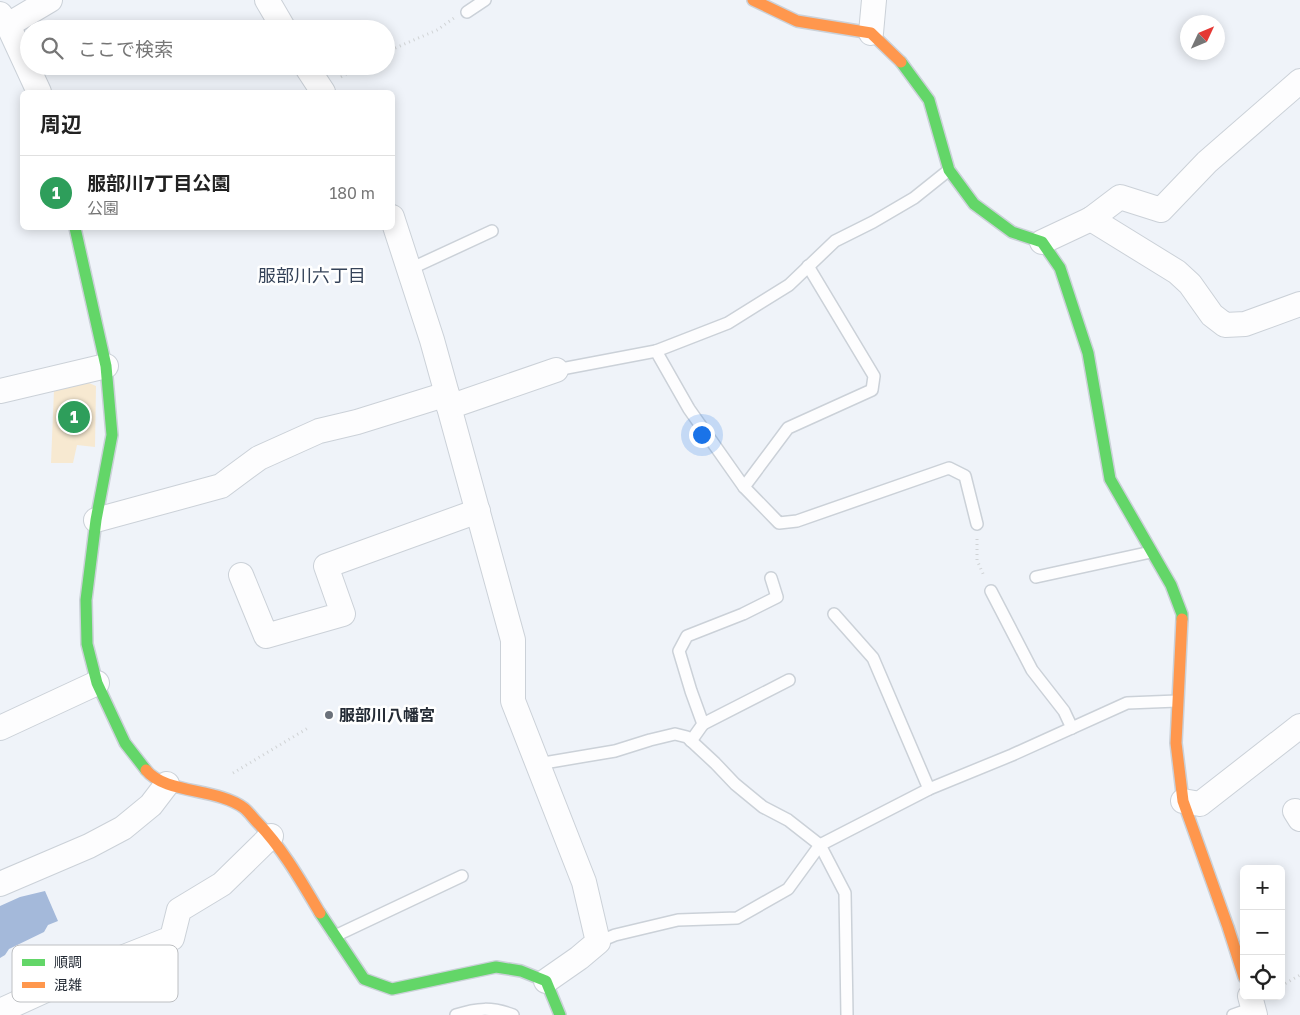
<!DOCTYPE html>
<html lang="ja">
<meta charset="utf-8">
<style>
body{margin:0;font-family:"Golos Text","Noto Sans JP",sans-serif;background:#f6f6f6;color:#222}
.controls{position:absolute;right:15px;bottom:15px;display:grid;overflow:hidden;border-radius:8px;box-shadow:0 2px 12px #0003}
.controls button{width:45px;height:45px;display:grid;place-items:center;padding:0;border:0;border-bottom:1px solid #e0e0e0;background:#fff;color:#222;font:25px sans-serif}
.compass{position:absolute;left:1180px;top:15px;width:45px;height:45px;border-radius:50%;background:#fff;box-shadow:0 2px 12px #0003;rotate:46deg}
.you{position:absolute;left:701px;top:434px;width:18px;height:18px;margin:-12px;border:4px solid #fff;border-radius:50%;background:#1a73e8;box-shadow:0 0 0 8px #1a73e833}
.badge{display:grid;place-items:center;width:32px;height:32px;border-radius:50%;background:#6b717a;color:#fff;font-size:16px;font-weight:700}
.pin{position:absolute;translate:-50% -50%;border:2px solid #fff;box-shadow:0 1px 5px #0006}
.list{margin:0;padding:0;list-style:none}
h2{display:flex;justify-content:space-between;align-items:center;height:65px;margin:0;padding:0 20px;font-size:21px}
h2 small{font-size:16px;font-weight:400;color:#767676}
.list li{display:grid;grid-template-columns:32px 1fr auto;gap:15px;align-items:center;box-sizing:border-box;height:75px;padding:0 20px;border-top:1px solid #e0e0e0}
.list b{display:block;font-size:19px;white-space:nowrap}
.list p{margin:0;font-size:16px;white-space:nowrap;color:#767676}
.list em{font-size:16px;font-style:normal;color:#767676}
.icon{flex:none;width:28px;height:28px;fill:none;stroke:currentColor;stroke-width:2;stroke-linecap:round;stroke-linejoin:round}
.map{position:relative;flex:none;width:1300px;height:1015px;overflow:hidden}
.search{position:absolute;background:#fff;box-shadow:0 2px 12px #0003;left:20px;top:20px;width:375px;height:55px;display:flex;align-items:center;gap:12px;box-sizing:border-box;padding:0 18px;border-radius:28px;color:#767676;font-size:19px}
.panel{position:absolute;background:#fff;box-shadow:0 2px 12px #0003;left:20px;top:90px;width:375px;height:140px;border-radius:8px}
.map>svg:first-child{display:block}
.green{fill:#f7e9d1}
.water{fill:#a4b9da}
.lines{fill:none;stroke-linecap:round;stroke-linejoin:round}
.lane-casing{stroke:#cbd1d8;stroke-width:14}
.street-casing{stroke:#cbd1d8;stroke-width:26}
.fast-casing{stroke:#cbd1d8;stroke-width:14}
.slow-casing{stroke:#cbd1d8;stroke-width:14}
.path{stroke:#d0d3d5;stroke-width:3;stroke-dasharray:1 4;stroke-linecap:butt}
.lane{stroke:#fdfdfe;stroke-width:11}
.street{stroke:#fdfdfe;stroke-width:24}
.fast{stroke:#63d668;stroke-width:11}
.slow{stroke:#ff974d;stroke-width:11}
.poi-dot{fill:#6b717a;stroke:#fff;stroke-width:2}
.labels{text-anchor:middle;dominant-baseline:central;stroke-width:5;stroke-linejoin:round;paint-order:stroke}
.poi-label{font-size:16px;font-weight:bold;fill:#242b35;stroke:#fff;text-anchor:start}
.neighbourhood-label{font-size:18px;fill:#354359;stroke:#fff}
.key{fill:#fff;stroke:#bdbfc2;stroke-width:1}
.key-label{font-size:14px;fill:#242b35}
</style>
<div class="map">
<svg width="1300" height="1015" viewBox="0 0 1300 1015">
<rect width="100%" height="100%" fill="#eff3f9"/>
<!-- green -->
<polygon class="green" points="82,380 96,386 95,447 77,445 73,463 51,463 54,390"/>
<!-- water -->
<polygon class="water" points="45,891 58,921 48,925 44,932 9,949 5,955 0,958 0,906 20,897"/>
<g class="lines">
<defs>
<g id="lane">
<polyline points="467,12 485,0"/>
<polyline points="410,269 492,231"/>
<polyline points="656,351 728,323 789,285 835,241 873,222 914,198 949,170"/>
<polyline points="556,370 656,351 689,409 744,487 779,523 797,521 949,468 965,476 977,524"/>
<polyline points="744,487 788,428 872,390 874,376 808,266"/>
<polyline points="1036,577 1151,552"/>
<polyline points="991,591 1032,670 1064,711 1072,728"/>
<polyline points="834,614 873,658 929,789"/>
<polyline points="703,724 789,680"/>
<polyline points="691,741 703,724 691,691 679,651 687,636 743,614 777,597 771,578"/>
<polyline points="538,764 615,751 650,740 675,734 687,737 715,763 735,784 763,807 788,820 820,845 845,893 847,1015"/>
<polyline points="335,936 462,876"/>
<polyline points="598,942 615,935 678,920 737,918 788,889 820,845 929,789 1012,755 1127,703 1177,701"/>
<path d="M456 1015C477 1008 492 1007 513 1015"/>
<polyline points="1233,1015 1253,1008"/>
</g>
<g id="street">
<polyline points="267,0 284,29"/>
<polyline points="0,14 8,25 39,92"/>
<polyline points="8,25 50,0"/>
<polyline points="871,33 874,0"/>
<polyline points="306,66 323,92"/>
<polyline points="392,217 432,340 447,394 449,407 513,640 513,701 584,882 598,942 579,958 546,981"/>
<polyline points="1091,219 1177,272 1190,284 1212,315 1225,325 1245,324 1300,304"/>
<polyline points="1042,242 1091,219 1120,197 1161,210 1207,162 1300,81"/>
<polyline points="0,391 106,366"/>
<polyline points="449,407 556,370"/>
<polyline points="96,520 221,486 259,458 319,431 357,422 447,394"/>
<polyline points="241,575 266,636 343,614 326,566 478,511"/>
<polyline points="0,728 97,683"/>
<polyline points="1183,801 1200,804 1300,726"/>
<polyline points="1295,811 1300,819"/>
<polyline points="0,884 89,846 123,828 151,805 167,784"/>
<polyline points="1250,996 1255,1015"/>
<polyline points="0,1011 81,974 172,938 179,910 222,884 271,836"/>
</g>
<g id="fast">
<polyline points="901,62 929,100 949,170 974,204 1012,232 1042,242 1060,268 1088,353 1110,479 1171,585 1182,614 1182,619"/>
<polyline points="75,228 106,366 112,435 96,520 86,600 87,644 97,683 125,743 146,770"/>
<polyline points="320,913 364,979 392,989 496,967 521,971 546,981 560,1015"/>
</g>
<g id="slow">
<polyline points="753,0 797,21 871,33 901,62"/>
<polyline points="1182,619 1176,743 1183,801 1228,927 1244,977"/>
<path d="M146 770C165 794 218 788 244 808 249 812 253 818 257 822 283 849 301 881 320 913"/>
</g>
</defs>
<!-- lane casing -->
<use href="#lane" class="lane-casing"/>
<!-- street casing -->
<use href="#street" class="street-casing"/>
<!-- fast casing -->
<use href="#fast" class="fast-casing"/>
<!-- slow casing -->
<use href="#slow" class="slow-casing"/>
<!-- path -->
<g class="path">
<polyline points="386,52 437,30 454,18"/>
<polyline points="341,77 360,66"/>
<polyline points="977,539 977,560 984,576"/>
<polyline points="233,773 308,728"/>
<polyline points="1281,986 1300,975"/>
</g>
<!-- lane -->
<use href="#lane" class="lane"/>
<!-- street -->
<use href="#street" class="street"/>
<!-- fast -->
<use href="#fast" class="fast"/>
<!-- slow -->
<use href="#slow" class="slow"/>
</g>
<!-- markers -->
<circle class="poi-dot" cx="329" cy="715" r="5"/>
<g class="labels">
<!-- poi labels -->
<g class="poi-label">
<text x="339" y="715">服部川八幡宮</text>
</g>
<!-- neighbourhood labels -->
<g class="neighbourhood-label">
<text x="312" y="275">服部川六丁目</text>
</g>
</g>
<!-- legend -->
<rect x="12" y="945" width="166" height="57" rx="8" class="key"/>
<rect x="22" y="959" width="23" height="7" fill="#63d668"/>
<rect x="22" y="982" width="23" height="6" fill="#ff974d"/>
<g class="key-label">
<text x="54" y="967">順調</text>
<text x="54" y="990">混雑</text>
</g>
</svg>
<div class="controls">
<button>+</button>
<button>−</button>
<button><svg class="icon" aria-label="locate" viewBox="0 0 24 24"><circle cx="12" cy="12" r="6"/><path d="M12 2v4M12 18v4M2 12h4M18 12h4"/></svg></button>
</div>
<svg class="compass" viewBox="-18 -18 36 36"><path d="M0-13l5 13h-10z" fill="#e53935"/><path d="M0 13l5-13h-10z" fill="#767676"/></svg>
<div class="you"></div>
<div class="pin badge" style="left:74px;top:417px;background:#2e9e5b">1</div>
<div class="search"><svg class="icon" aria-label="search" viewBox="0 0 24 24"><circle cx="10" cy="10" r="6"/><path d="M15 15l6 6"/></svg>ここで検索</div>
<section class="panel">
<h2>周辺<small></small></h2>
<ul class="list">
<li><span class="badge" style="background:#2e9e5b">1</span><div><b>服部川7丁目公園</b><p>公園</p></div><em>180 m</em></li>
</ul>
</section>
</div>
